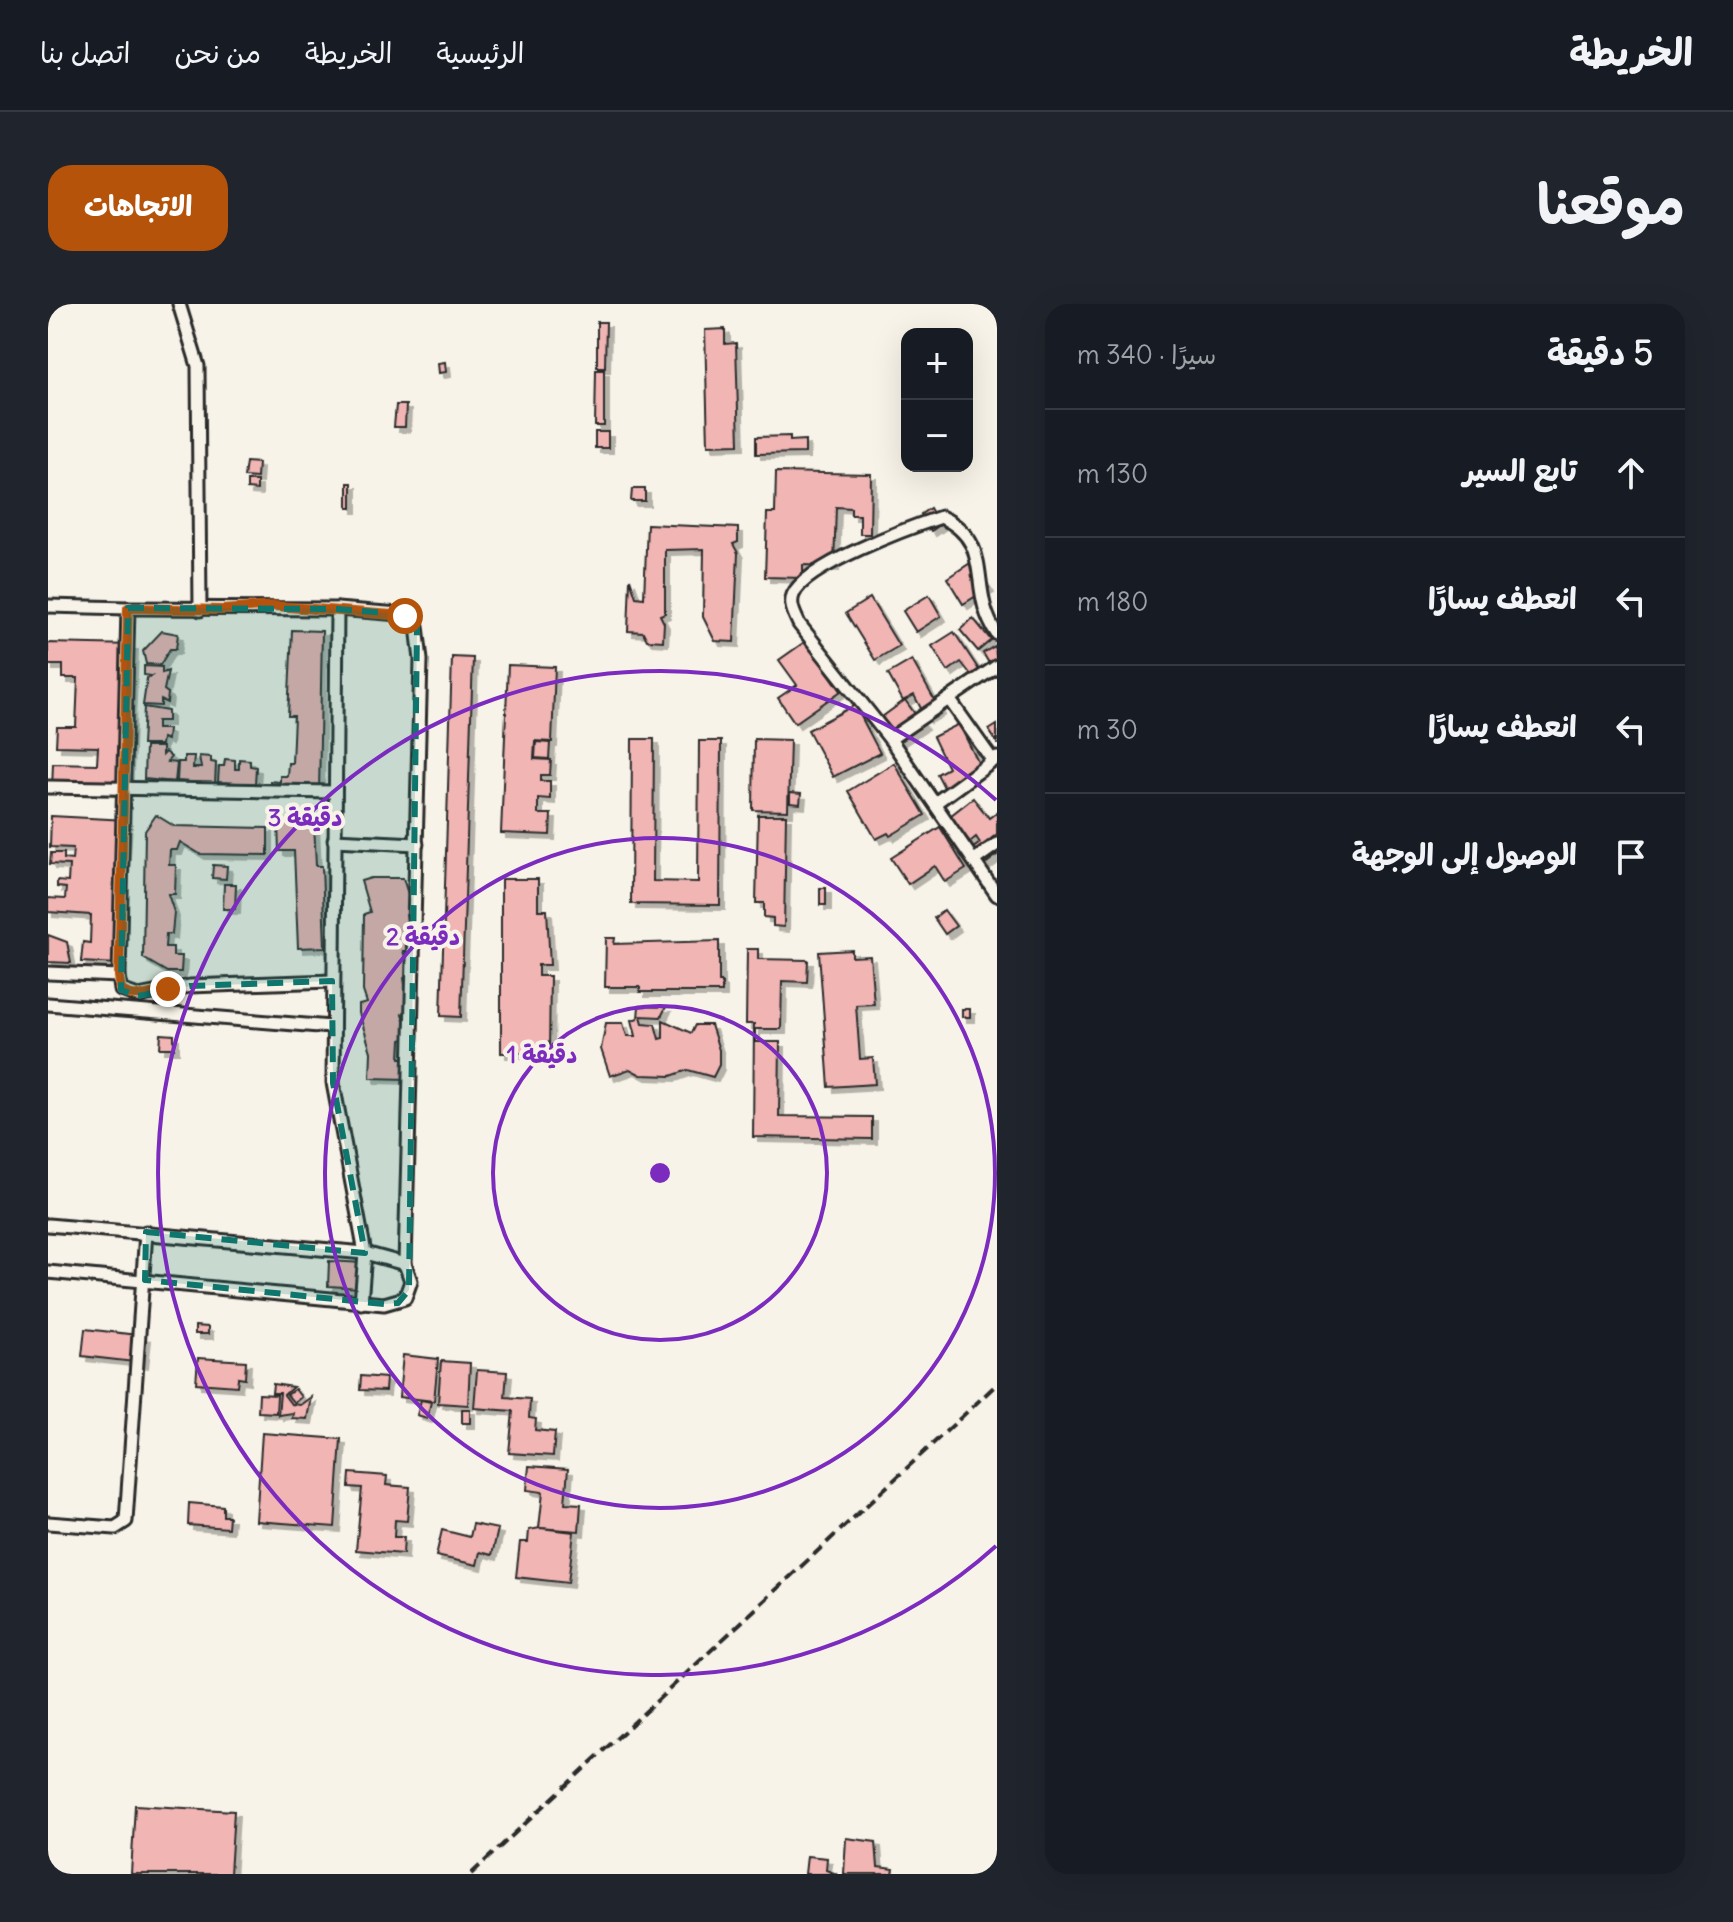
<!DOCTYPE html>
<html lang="ar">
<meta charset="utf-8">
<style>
body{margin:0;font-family:Delius,"Playpen Sans Arabic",sans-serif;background:#20242c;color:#f1f3f6;direction:rtl}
.controls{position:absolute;right:24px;top:24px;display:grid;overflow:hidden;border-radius:16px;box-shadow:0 8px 32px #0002}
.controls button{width:72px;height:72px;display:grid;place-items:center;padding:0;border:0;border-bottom:2px solid #363941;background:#171b24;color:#f1f3f6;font:40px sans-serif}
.stop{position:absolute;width:24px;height:24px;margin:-18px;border:6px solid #b45309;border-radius:50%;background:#fff}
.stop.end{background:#b45309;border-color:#fff;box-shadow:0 2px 8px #0008}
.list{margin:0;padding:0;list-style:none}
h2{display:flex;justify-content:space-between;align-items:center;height:104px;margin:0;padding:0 32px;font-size:34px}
h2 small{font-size:26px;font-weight:400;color:#9ea1a6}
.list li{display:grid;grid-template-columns:52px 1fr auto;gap:24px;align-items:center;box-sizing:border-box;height:128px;padding:0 32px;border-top:2px solid #363941}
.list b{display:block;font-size:30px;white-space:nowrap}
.list em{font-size:26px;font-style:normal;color:#9ea1a6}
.icon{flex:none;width:44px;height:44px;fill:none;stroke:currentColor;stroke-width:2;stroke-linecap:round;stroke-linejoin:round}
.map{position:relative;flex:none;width:949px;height:1570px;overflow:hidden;direction:ltr;border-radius:24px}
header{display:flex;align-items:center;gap:48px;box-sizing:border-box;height:112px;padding:0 40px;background:#171b24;border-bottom:2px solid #363941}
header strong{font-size:38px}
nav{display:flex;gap:44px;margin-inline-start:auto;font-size:28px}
.intro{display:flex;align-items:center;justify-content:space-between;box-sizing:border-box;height:192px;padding:0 48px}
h1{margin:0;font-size:56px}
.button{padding:20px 36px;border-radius:24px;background:#b45309;color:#fff;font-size:28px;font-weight:700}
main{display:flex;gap:48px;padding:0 48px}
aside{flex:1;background:#171b24;border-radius:24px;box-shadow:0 8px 32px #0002}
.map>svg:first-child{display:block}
.building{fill:#f1b5b4;stroke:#2b2b2b;stroke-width:2;filter:url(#shadow)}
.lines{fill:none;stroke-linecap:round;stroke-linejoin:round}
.street-casing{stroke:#2b2b2b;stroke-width:17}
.street{stroke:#f7f3e8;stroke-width:11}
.rail{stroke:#2b2b2b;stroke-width:4;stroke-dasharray:12 6;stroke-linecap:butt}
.route{stroke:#b45309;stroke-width:10}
.marked{fill:#0f766e;fill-opacity:0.2;stroke:#0f766e;stroke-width:6;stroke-dasharray:16 10;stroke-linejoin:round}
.ring{fill:none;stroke:#7b2cbf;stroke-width:4}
.centre{fill:#7b2cbf;stroke:#f7f3e8;stroke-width:4}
.ring-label{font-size:24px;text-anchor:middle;font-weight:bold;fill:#7b2cbf;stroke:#f7f3e8;stroke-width:8;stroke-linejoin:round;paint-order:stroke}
</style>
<header>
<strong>الخريطة</strong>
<nav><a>الرئيسية</a><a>الخريطة</a><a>من نحن</a><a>اتصل بنا</a></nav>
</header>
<div class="intro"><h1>موقعنا</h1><a class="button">الاتجاهات</a></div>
<main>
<aside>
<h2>5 دقيقة<small>سيرًا · 340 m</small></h2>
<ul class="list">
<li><svg class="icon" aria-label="ahead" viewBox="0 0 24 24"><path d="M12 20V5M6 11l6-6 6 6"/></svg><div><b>تابع السير</b></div><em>130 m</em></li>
<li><svg class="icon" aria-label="left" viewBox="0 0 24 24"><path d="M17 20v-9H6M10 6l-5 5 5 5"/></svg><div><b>انعطف يسارًا</b></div><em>180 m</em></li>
<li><svg class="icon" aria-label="left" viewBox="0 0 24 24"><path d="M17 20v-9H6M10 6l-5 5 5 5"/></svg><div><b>انعطف يسارًا</b></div><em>30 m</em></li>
<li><svg class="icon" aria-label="arrive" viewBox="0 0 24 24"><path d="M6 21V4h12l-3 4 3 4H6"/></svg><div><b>الوصول إلى الوجهة</b></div></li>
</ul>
</aside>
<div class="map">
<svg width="949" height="1570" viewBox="0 0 949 1570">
<defs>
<filter id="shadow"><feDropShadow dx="5" dy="5" stdDeviation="0" flood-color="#0004"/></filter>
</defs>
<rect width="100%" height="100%" fill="#f7f3e8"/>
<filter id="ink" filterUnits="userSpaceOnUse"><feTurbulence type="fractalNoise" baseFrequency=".0125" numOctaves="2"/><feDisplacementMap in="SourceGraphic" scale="16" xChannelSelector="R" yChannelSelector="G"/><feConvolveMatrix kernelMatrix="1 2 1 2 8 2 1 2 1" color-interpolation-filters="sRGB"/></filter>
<g filter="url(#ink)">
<!-- building -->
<g class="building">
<polygon points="549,18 558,18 557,63 549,63"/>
<polygon points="677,25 677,40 688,39 691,140 660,141 657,26"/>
<polygon points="397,58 398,68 391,69 390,59"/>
<polygon points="548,66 556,66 556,122 547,122"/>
<polygon points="348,101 358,101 357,123 346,123"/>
<rect x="547" y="128" width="13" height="16"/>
<polygon points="742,132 742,137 757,136 757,149 708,150 708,133"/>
<polygon points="198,158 210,159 209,174 196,173"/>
<polygon points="728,168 823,170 822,230 812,230 812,211 803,211 803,204 788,203 786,262 755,261 755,274 717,273 719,209 727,209"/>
<polygon points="199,177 209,177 209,186 199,185"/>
<rect x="300" y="179" width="4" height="25"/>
<polygon points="584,185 597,185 597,197 583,197"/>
<polygon points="882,204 892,221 883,227 873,210"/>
<polygon points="599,220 690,224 690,238 685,240 690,249 686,338 667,337 655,313 656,245 617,246 617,309 612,311 616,319 615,337 599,336 595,328 580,327 582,275 588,293 596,294"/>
<polygon points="924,258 941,284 915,300 899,274"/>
<polygon points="881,291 893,312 868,328 855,307"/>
<polygon points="822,294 851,342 827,356 798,309"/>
<polygon points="925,314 943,336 930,347 912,326"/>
<polygon points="244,326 274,327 271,490 222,488 222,477 232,478 232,472 239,472 240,459 244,459 246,412 240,412"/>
<polygon points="114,327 130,330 128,345 122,345 112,361 98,360 95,347"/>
<polygon points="906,328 935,372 928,377 913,358 900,367 884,342"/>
<polygon points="758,337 793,387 747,419 730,394 749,381 731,356"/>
<polygon points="0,339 85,341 79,488 4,485 5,459 49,460 50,443 8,442 9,423 28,423 30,374 15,374 15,361 0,361"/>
<polygon points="947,342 949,363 945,366 935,349"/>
<polygon points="404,353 425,354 413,713 393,712"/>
<polygon points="864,356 892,406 878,414 866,391 855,397 840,370"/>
<polygon points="460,361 507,363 504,438 487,437 486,455 503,456 502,471 493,471 493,477 502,477 502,495 490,494 490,510 503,510 502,531 453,529"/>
<polygon points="96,362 114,363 114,369 120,367 116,386 120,389 119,399 113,396 113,402 95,401 99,374 103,372 96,371"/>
<polygon points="857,396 875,421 851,437 834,413"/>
<polygon points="807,401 832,449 785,473 760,426"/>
<polygon points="96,403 120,407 120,417 109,417 109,425 120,425 119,436 114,434 113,441 94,441"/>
<polygon points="911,420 933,464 900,491 889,470 900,464 885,433"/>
<polygon points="949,421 949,439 941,426"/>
<polygon points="584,435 606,435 605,577 650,578 651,437 673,437 672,601 583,600"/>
<polygon points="706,435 742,436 740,507 705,506"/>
<polygon points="488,438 502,439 501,455 487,454"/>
<polygon points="97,443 114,443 114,451 117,448 123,453 119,458 129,459 127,478 96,475"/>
<polygon points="136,452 146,452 145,464 153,464 151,452 163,453 163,458 168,459 167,480 129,477 130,458 136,458"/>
<polygon points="177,455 187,456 187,465 191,465 191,455 202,456 202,462 208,463 207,480 170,478 171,462 176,462"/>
<polygon points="846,459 877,511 842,532 840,529 828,535 800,487"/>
<polygon points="742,489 753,490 752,500 742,499"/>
<polygon points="925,494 941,514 949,508 949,530 943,535 949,543 949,551 936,561 924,545 932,539 928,533 922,538 902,512"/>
<polygon points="108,511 126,522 220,524 220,551 152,550 132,538 129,546 122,546 121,561 128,561 127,590 120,590 126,608 124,630 118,630 117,643 125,643 125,652 134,652 133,668 119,668 95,654 97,527"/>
<polygon points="710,511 738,511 736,623 725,622 725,614 716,613 716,599 708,599"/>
<polygon points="3,512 79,516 70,660 33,658 35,638 42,639 43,611 0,608 0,594 17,595 18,584 9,583 9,577 20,578 21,561 2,560 3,549 16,549 16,555 24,556 25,544 2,543"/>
<polygon points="266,518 268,562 274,562 277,643 250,644 246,547 231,547 230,519"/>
<polygon points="892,523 918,565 897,578 887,562 860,580 843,554"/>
<polygon points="165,561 179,562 178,575 164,574"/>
<polygon points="323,574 355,574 365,607 358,611 365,647 355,647 363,671 356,674 361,708 354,710 362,733 353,736 352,754 359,754 359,775 322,774 323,748 311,709 311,701 319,699 315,687 316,610 322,608 313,577"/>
<polygon points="453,575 490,575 490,606 499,606 502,661 490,661 490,672 502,672 501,749 453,749"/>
<polygon points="176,580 188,580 187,605 175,605"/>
<rect x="772" y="584" width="6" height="17"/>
<polygon points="896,606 908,622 897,630 886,614"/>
<polygon points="0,631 19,638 23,659 0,658"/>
<polygon points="558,634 567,634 566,640 671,637 671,678 674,678 674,688 592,688 592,683 557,683"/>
<polygon points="699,645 710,645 710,655 760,656 759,678 734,677 733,725 707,725 707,738 732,738 731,812 824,813 824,835 705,833 706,720 698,720"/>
<polygon points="804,646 804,653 822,652 826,700 808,701 812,755 825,754 827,780 781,783 771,648"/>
<polygon points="591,702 618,703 613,713 593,712 595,719 607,720 611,735 615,734 615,716 643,729 647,721 663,721 671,746 671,761 665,773 640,766 623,772 593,771 582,765 562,772 553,745 558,719 575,719 579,732 588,732 584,716 590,714"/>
<rect x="914" y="705" width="8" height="8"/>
<polygon points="113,730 126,731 126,744 112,744"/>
<polygon points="281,957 315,959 313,984 280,982"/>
<polygon points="147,1022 160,1023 160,1030 147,1030"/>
<polygon points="37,1025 98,1032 95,1059 34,1052"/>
<polygon points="355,1051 390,1055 386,1097 351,1093"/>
<polygon points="150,1054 198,1057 197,1075 190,1074 189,1082 148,1079"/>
<polygon points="393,1057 422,1059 420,1101 390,1099"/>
<polygon points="429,1066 459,1068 457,1093 482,1095 481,1114 488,1115 487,1126 507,1128 505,1152 461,1149 465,1107 426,1104"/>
<polygon points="313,1072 338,1074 337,1087 312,1086"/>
<polygon points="225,1080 245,1083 236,1091 243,1100 252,1101 263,1093 259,1115 244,1114 245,1109 230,1111 232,1089 224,1089"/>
<polygon points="247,1085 253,1093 246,1099 239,1091"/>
<polygon points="211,1090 229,1091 228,1109 210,1108"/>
<polygon points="373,1096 383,1098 379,1114 369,1111"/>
<rect x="414" y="1105" width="8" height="14"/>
<polygon points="214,1129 293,1135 287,1223 208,1217"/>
<polygon points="481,1162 520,1165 517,1199 533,1200 531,1227 491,1224 495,1188 479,1186"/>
<polygon points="302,1169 339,1172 338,1181 362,1183 359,1217 347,1216 346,1233 356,1233 355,1250 308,1246 314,1184 301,1183"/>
<polygon points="141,1199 175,1202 175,1212 181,1212 180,1224 140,1221"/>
<polygon points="425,1220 450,1225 444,1251 432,1248 429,1261 388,1252 394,1226 422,1233"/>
<polygon points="492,1224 526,1228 520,1279 468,1273 472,1238 480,1238 481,1226"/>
<polygon points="87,1501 186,1507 182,1570 83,1570"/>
<polygon points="798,1534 828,1538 830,1563 846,1565 845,1570 796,1570"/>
<polygon points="759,1552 779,1554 778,1566 789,1570 757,1570"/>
</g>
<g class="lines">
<defs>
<g id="street">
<polyline points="131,0 150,62 152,306"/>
<polyline points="0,302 80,304 71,672 0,669"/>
<polyline points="80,304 289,305 351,310 369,322 373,356 357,960"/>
<polyline points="289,305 285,779 317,949 313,999"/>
<path d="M949 330C918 285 949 239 893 213 863 223 756 262 745 291 741 301 747 311 751 320L842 435 949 591"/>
<polyline points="901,395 945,457"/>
<polyline points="842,435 949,362"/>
<polyline points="0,483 286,488"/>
<polyline points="887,499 949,454"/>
<polyline points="286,536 369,540"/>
<polyline points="928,555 949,540"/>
<polyline points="71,672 73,686 90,692 142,682 284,677"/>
<polyline points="0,700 283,723"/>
<polyline points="0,921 317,949 357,960 363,977 357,994 336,1000 0,968"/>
<polyline points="0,1219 67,1224 78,1217 98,928"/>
</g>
</defs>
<!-- street casing -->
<use href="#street" class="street-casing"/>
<!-- street -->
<use href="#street" class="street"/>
<!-- rail -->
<polyline class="rail" points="423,1570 949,1080"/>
</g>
</g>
<g class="lines" filter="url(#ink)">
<!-- route -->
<path class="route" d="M120 685C105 689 87 697 73 686L71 672 80 304 174 306 227 302 357 312"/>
</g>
<!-- marked area -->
<path class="marked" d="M80 304 289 305 351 310 369 322 361 986 350 999 336 1000 97 976 98 928 317 949 285 779 284 677 142 682 90 692 73 686Z"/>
<!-- distance rings -->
<g class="ring">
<circle cx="612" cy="869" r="167"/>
<circle cx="612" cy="869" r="335"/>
<path d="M948 1242A502 502 0 1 1 948 496"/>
</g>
<circle cx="612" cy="869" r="12" class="centre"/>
<g class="ring-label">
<text x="257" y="522">3 دقيقة</text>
<text x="375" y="641">2 دقيقة</text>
<text x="494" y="759">1 دقيقة</text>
</g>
</svg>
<div class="controls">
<button>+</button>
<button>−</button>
</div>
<div class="stop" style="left:357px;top:312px"></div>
<div class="stop end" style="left:120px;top:685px"></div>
</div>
</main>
